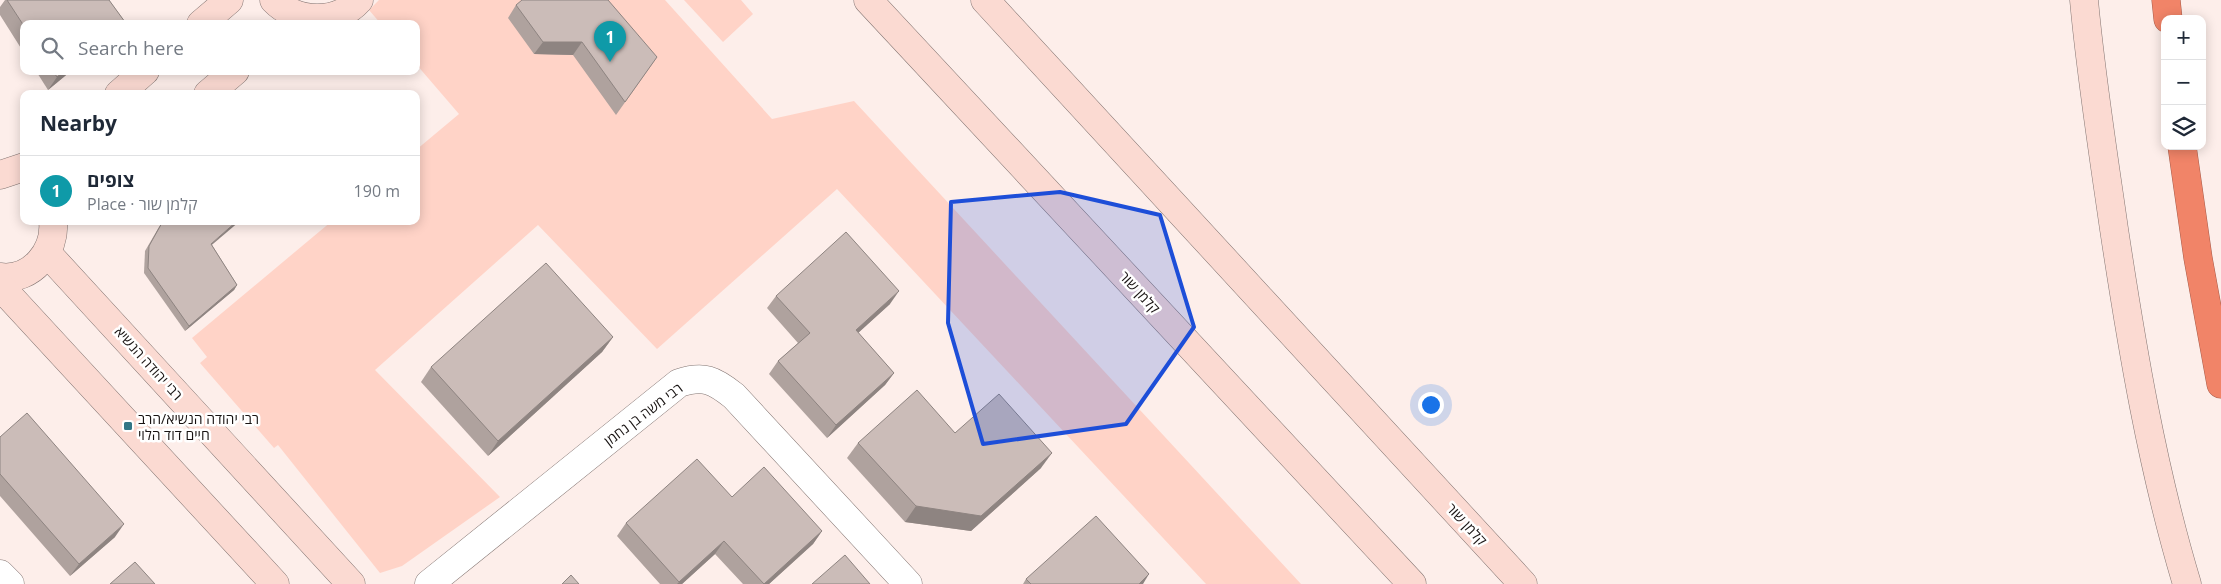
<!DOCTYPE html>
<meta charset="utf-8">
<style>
body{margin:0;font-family:"Open Sans",Heebo,sans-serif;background:#f6f6f7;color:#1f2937}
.controls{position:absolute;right:15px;top:15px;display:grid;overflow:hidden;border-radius:10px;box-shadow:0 2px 12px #0003}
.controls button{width:45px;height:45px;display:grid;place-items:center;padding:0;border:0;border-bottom:1px solid #e0e1e3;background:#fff;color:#1f2937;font:25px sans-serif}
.you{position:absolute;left:1430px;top:404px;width:18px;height:18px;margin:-12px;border:4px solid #fff;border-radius:50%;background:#1a73e8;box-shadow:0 0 0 8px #1a73e833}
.badge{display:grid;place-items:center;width:32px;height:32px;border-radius:50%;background:#7c3aed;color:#fff;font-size:16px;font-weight:700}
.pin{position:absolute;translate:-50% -41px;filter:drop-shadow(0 1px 2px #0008)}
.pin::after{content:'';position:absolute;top:26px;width:18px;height:15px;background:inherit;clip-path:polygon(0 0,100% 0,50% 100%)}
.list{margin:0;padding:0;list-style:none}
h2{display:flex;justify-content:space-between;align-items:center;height:65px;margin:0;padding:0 20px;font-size:21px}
h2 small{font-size:16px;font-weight:400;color:#747a83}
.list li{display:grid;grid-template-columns:32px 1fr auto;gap:15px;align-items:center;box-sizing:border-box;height:70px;padding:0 20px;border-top:1px solid #e0e1e3}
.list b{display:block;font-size:19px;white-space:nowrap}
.list p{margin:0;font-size:16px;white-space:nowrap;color:#747a83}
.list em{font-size:16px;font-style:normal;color:#747a83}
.icon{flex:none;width:28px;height:28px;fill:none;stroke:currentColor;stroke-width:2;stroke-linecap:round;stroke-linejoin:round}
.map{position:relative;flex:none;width:2221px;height:584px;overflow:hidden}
.search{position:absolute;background:#fff;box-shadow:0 2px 12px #0003;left:20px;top:20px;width:400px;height:55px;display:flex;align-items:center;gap:12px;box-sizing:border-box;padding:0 18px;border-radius:10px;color:#747a83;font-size:19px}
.panel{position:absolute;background:#fff;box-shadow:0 2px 12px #0003;left:20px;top:90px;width:400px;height:135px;border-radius:10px}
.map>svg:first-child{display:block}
.green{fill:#ffd3c7}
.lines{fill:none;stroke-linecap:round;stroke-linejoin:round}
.street-casing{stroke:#837572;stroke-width:29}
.secondary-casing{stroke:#837572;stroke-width:29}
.highway-casing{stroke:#a55c4a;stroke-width:29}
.street{stroke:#fff;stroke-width:28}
.secondary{stroke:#fbdad2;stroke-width:28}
.highway{stroke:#f18468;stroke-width:28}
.wall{fill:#afa29e}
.shaded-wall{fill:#8e8481}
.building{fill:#cbbcb8;stroke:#8e8481}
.marked{fill:#1d4ed8;fill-opacity:0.2;stroke:#1d4ed8;stroke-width:4;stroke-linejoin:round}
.poi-dot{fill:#327686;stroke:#fff;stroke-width:2}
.labels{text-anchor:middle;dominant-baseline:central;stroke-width:5;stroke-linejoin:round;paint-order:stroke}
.street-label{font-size:14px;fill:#181312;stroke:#fff}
.poi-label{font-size:14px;fill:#181312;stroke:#fff;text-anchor:start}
</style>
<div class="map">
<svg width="2221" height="584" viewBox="0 0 2221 584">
<rect width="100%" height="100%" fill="#fdeeea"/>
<!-- green -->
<g class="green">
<polygon points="379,0 665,0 772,119 854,101 1301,584 1206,584 837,189 657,349 538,225 375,370 500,497 402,566 380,573 278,445 274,448 200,363 207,357 192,338 332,221 416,221 416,150 459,114 416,64 416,24 381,24 369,10"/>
<polygon points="684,0 741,0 753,14 723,42"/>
</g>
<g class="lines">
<defs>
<g id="street">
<polyline points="0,574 10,584"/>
<path d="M429 584 679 383C704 375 714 380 734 396L908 584"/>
</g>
<g id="secondary">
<path d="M274 0C296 23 337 25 359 0"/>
<polyline points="868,0 1412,584"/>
<polyline points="985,0 1523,584"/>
<path d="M2084 0C2091 77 2103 152 2114 229 2132 348 2152 468 2187 584"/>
<polyline points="201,24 229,0"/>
<polyline points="119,94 145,71"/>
<polyline points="208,94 235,71"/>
<polyline points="0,175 24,167"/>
<polyline points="47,253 351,584"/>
<path d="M0 277C32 281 56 251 53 221"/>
<polyline points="0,286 275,584"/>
</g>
<g id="highway">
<polyline points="2166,0 2168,19"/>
<polyline points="2182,146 2198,258 2221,384"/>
</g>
</defs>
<!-- street casing -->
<use href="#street" class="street-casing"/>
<!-- secondary casing -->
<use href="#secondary" class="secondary-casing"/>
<!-- highway casing -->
<use href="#highway" class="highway-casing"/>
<!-- street -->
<use href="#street" class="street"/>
<!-- secondary -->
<use href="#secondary" class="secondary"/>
<!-- highway -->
<use href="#highway" class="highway"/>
</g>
<!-- wall -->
<g class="wall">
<polygon points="5,0 109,0 125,22 124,24 24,24 24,53 0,15 0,7"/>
<polygon points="516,5 657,57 616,115 573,55 534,54 508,18"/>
<polygon points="36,71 71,71 48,90"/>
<polygon points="163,221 212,245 237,285 234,290 185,331 144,273 145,251 159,227"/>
<polygon points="776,296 890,304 858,333 894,373 885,385 827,438 769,374 778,361 798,343 767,308"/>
<polygon points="613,337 602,352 488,456 421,382 431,367"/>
<polygon points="955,433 1041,468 971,531 905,522 847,458 858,443"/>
<polygon points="0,437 115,537 70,576 0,496"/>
<polygon points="732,497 822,531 813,544 769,584 743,584 715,554 682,584 660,584 617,536 626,523"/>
<polygon points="1026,579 1143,584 1023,584"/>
</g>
<!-- shaded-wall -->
<g class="shaded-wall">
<polygon points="543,42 582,42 573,55 534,54"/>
<polygon points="64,71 71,71 48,90 57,77"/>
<polygon points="237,221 240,221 207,249 211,244"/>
<polygon points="237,285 234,290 185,331 189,326"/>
<polygon points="899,291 890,304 847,343 856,330"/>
<polygon points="613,337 602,352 488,456 498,441"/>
<polygon points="894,373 885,385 827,438 836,425"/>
<polygon points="1052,453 1041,468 971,531 905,522 916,506"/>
<polygon points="124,524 115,537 70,576 79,564"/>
<polygon points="822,531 813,544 769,584 764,584"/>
<polygon points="724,541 715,554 682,584 677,584"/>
<polygon points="1149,574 1143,584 1139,584"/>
</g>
<!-- building -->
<g class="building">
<polygon points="7,0 109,0 125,22 123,24 24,24 24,26"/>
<polygon points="522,0 608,0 657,57 625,102 582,42 543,42 516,5"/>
<polygon points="53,71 64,71 57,77"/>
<polygon points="163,221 237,221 211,244 237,285 189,326 148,268 149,246"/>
<polygon points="846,232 899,291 856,330 894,373 836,425 778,361 810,333 776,296"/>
<polygon points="546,263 613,337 498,441 431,367"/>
<polygon points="917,390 955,433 999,394 1052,453 981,516 916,506 858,443"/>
<polygon points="27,413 124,524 79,564 0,474 0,437"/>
<polygon points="697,459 732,497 764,467 822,531 764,584 724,541 679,582 626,523"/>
<polygon points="1096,516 1149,574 1139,584 1031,584 1026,579"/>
<polygon points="845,555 870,584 812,584"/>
<polygon points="135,562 155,584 110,584"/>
<polygon points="571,575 579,584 562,584"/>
</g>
<!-- marked area -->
<path class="marked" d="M1060 192 1160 215 1194 327 1126 424 983 444 948 323 951 202Z"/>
<!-- markers -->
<rect class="poi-dot" x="123" y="421" width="10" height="10" rx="2.5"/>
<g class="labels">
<!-- street labels -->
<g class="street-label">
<text transform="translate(1140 292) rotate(47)">קלמן שור</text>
<text transform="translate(149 363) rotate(48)">רבי יהודה הנשיא</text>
<text transform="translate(643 414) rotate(-37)">רבי משה בן נחמן</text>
<text transform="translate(1467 524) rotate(47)">קלמן שור</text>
</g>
<!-- poi labels -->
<g class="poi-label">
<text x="138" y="418">רבי יהודה הנשיא/הרב<tspan x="138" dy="16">חיים דוד הלוי</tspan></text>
</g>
</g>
</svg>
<div class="controls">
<button>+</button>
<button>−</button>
<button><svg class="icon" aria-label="layers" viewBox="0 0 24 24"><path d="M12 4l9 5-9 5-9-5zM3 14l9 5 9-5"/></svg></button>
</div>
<div class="you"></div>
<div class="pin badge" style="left:610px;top:62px;background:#0f9aa8">1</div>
<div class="search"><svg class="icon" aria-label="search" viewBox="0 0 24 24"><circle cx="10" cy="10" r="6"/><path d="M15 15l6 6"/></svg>Search here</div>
<section class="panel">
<h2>Nearby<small></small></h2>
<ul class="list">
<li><span class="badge" style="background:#0f9aa8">1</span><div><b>צופים</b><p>Place · קלמן שור</p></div><em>190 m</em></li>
</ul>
</section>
</div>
